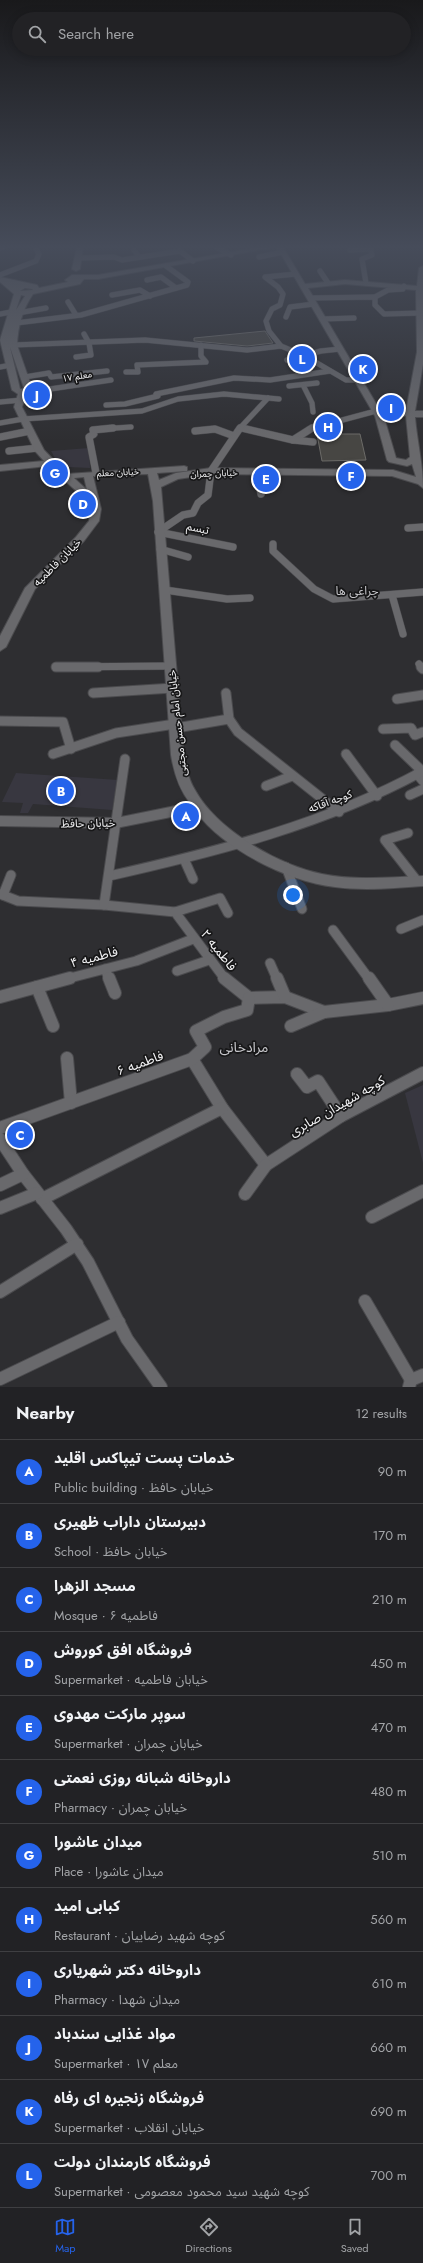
<!DOCTYPE html>
<meta charset="utf-8">
<style>
body{margin:0;font-family:Jost,"Noto Sans Arabic",sans-serif;background:#2e2f32;color:#f1f3f6}
.you{position:absolute;left:293px;top:895px;width:14px;height:14px;margin:-10px;border:3px solid #fff;border-radius:50%;background:#1a73e8;box-shadow:0 0 0 6px #1a73e833}
.badge{display:grid;place-items:center;width:26px;height:26px;border-radius:50%;background:#2563eb;color:#fff;font-size:13px;font-weight:700}
.pin{position:absolute;translate:-50% -50%;border:2px solid #fff;box-shadow:0 1px 4px #0006}
.list{margin:0;padding:0;list-style:none}
h2{display:flex;justify-content:space-between;align-items:center;height:52px;margin:0;padding:0 16px;font-size:17px}
h2 small{font-size:13px;font-weight:400;color:#a2a4a7}
.list li{display:grid;grid-template-columns:26px 1fr auto;gap:12px;align-items:center;box-sizing:border-box;height:64px;padding:0 16px;border-top:1px solid #3f3f42}
.list b{display:block;font-size:15px;white-space:nowrap}
.list p{margin:0;font-size:13px;white-space:nowrap;color:#a2a4a7}
.list em{font-size:13px;font-style:normal;color:#a2a4a7}
.icon{flex:none;width:22px;height:22px;fill:none;stroke:currentColor;stroke-width:2;stroke-linecap:round;stroke-linejoin:round}
.map{position:relative;flex:none;width:423px;height:1387px;overflow:hidden}
.search{position:absolute;background:#222225;box-shadow:0 2px 10px #0003;left:12px;right:12px;top:12px;height:44px;display:flex;align-items:center;gap:10px;box-sizing:border-box;padding:0 14px;border-radius:22px;color:#a2a4a7;font-size:15px}
.sheet{height:820px;background:#222225}
nav{display:flex;justify-content:space-around;align-items:center;box-sizing:border-box;height:56px;border-top:1px solid #3f3f42;background:#222225;font-size:11px;color:#a2a4a7}
nav a{display:grid;justify-items:center;gap:2px}
nav .on{color:#2563eb}
.map>svg:first-child{display:block}
.built{fill:#383740}
.building{fill:#474643;stroke:#6c6b68}
.lines{fill:none;stroke-linecap:round;stroke-linejoin:round}
.street-far3-casing{stroke:#4b4b4e;stroke-width:6}
.street-far2-casing{stroke:#4b4b4e;stroke-width:8}
.street-far1-casing{stroke:#4b4b4e;stroke-width:11}
.street-casing{stroke:#4b4b4e;stroke-width:14}
.secondary-casing{stroke:#4b4b4e;stroke-width:2}
.street-far3{stroke:#69696c;stroke-width:5}
.street-far2{stroke:#69696c;stroke-width:7}
.street-far1{stroke:#69696c;stroke-width:9}
.street{stroke:#69696c;stroke-width:12}
.secondary{fill:#69696c;fill-rule:evenodd}
.labels{text-anchor:middle;dominant-baseline:central;stroke-width:3.5;stroke-linejoin:round;paint-order:stroke}
.far-street-label{font-size:9px;fill:#f4f4f6;stroke:#171718}
.street-label{font-size:11px;fill:#f4f4f6;stroke:#171718}
.neighbourhood-label{font-size:12px;fill:#c8c8cc;stroke:#171718}
.near-street-label{font-size:13px;fill:#f4f4f6;stroke:#171718}
.near-neighbourhood-label{font-size:14px;fill:#c8c8cc;stroke:#171718}
</style>
<div class="map">
<svg width="423" height="1387" viewBox="0 0 423 1387">
<rect width="100%" height="100%" fill="#2e2e31"/>
<!-- built -->
<g class="built">
<polygon points="89,448 90,468 68,467 56,460 51,451"/>
<polygon points="16,773 118,780 112,810 33,804 28,813 20,813 23,803 2,802"/>
<polygon points="423,1085 423,1163 405,1093"/>
</g>
<!-- building -->
<g class="building">
<polygon points="265,331 273,343 247,346 194,341 194,338"/>
<polygon points="317,434 360,434 366,460 322,461"/>
</g>
<g class="lines">
<defs>
<g id="street-far3">
<polyline points="216,247 231,255"/>
<polyline points="0,248 3,247"/>
<polyline points="134,250 139,257"/>
<polyline points="350,250 371,249"/>
<polyline points="259,257 283,252"/>
<polyline points="78,258 114,257 122,260 180,251 193,261"/>
<polyline points="320,271 328,283"/>
<polyline points="0,275 36,261 39,254 35,247"/>
<polyline points="147,280 161,277 176,288"/>
<polyline points="366,283 362,259 372,255 370,247"/>
<polyline points="112,295 140,290 150,296"/>
<polyline points="375,297 388,290 403,289 404,286"/>
<polyline points="310,298 375,297 375,305 384,314 421,313"/>
<polyline points="68,302 76,315"/>
<polyline points="18,313 46,308"/>
<polyline points="0,314 11,312"/>
<polyline points="286,317 290,307 314,304"/>
<polyline points="322,319 354,318"/>
<polyline points="16,323 81,315 187,285 188,282 166,266"/>
<polyline points="13,345 145,340 247,350 281,346 305,356 346,380 358,380"/>
<polyline points="281,346 269,331 266,321 272,309 280,305 283,294 278,287 265,277 296,274"/>
<polyline points="76,357 91,355 89,343 84,334"/>
<polyline points="287,360 321,351 340,349"/>
<polyline points="0,367 11,365"/>
<polyline points="126,372 138,372 137,365 206,362 201,356 201,345"/>
<polyline points="25,377 49,373 51,377 107,371"/>
<polyline points="303,385 312,403 313,412"/>
<polyline points="289,386 317,383"/>
<polyline points="23,393 111,380"/>
<polyline points="0,402 22,400"/>
<polyline points="106,405 125,404 158,396 156,394 234,378 270,380 330,371"/>
<polyline points="0,423 23,419 142,411 178,399 224,394 279,399"/>
<polyline points="240,428 246,429"/>
<polyline points="100,429 131,427"/>
<polyline points="211,429 216,429"/>
<polyline points="239,429 268,398"/>
<polyline points="309,429 376,411"/>
</g>
<g id="street-far2">
<polyline points="242,428 293,440 312,428"/>
<polyline points="195,431 215,429 234,436"/>
<polyline points="0,437 30,431"/>
<polyline points="293,440 313,442"/>
<polyline points="9,451 38,448"/>
<polyline points="257,472 261,494"/>
<polyline points="96,473 89,437 94,434 93,430 113,428"/>
<polyline points="408,528 423,527"/>
<polyline points="158,532 183,515 193,513 198,503 208,495 211,471 240,428"/>
<polyline points="158,532 233,547"/>
<polyline points="273,544 273,551 314,589 333,599 423,592"/>
<polyline points="160,549 188,557"/>
<polyline points="165,590 227,599 250,598"/>
<polyline points="392,595 403,634"/>
<polyline points="419,664 422,668"/>
<polyline points="56,667 171,666"/>
</g>
<g id="street-far1">
<polyline points="56,667 98,667"/>
<polyline points="421,667 423,669"/>
<polyline points="93,693 173,688"/>
<polyline points="226,693 229,719 238,732 339,812"/>
<polyline points="397,699 423,695"/>
<polyline points="0,721 63,722 71,749"/>
<polyline points="176,728 229,719"/>
<polyline points="383,729 411,728 415,735 423,732"/>
<polyline points="395,745 422,771"/>
<polyline points="53,754 116,733 175,724"/>
<polyline points="346,754 377,796"/>
<polyline points="417,774 423,781"/>
<polyline points="266,786 292,776"/>
<polyline points="410,795 423,789"/>
<polyline points="408,833 385,840 417,881"/>
<polyline points="184,859 193,879"/>
<polyline points="286,867 302,909"/>
<path d="M109 876C216 852 326 824 423 771"/>
<polyline points="0,894 18,901 104,905 175,912 225,979"/>
<polyline points="3,895 11,875"/>
<polyline points="104,905 125,759"/>
<polyline points="175,912 220,898 228,913"/>
<polyline points="401,929 423,920"/>
<polyline points="333,930 369,979"/>
<polyline points="270,963 277,979"/>
<polyline points="105,969 109,979"/>
<polyline points="177,971 209,960"/>
<polyline points="66,979 136,961 193,939"/>
</g>
<g id="street">
<polyline points="109,978 115,993"/>
<polyline points="224,978 249,998 285,997 324,1012 388,1005 423,998"/>
<polyline points="277,978 285,997"/>
<polyline points="369,978 388,1005"/>
<polyline points="37,987 53,1026"/>
<polyline points="0,997 70,978"/>
<polyline points="291,1026 324,1012"/>
<polyline points="67,1058 71,1103"/>
<polyline points="192,1059 222,1108 266,1165 341,1116 423,1073"/>
<polyline points="297,1074 307,1087 318,1081 341,1116"/>
<polyline points="0,1128 192,1059 205,1047 196,1031 224,1017 247,1010 249,998"/>
<polyline points="0,1139 23,1174 66,1229 88,1262 127,1339 161,1387"/>
<polyline points="0,1185 23,1174"/>
<polyline points="245,1194 266,1165"/>
<polyline points="42,1199 222,1108"/>
<polyline points="0,1208 37,1193"/>
<polyline points="372,1217 423,1191"/>
<polyline points="0,1292 77,1244"/>
<polyline points="365,1301 411,1380"/>
<polyline points="0,1379 119,1322"/>
<polyline points="409,1387 411,1380 423,1375"/>
</g>
<g id="secondary">
<polygon points="77,247 83,247 80,269 76,271 72,269"/>
<path d="M261 247H275L98 279H84L80 284 33 294C22 310 18 326 17 345L32 388 27 394 22 407 44 450 67 474 184 466 187 467V471L157 473 159 480 176 473 211 468 393 470 416 477 412 464 407 466 389 462 387 460 375 416 277 247H283L305 284 345 280 417 286 419 268 423 266V364L415 411H423V417H415C417 441 423 464 423 488L418 484 392 476 211 474 178 479 161 487 183 746C185 761 187 777 195 790 217 830 278 865 322 874 355 881 390 877 423 876V886C394 888 364 891 335 887 287 881 225 850 196 812L116 828 0 826V816L116 818 190 803C179 789 174 773 171 755L153 501 148 474 93 476 101 509 99 521 84 541 35 589 6 647 0 651V636L25 588 76 537 89 521 91 509 90 503 64 480 43 479 40 473 50 468 48 466 0 471V465L44 461 35 451 14 407 18 394 12 390 0 340 14 294 0 282V277L37 285 39 288 68 282 65 280 72 275H98ZM345 284 416 290 417 352 406 411 391 409 381 412 308 288ZM25 288 32 289 33 290 20 291ZM21 295 25 296 16 310ZM10 347 24 388 22 389H20ZM392 415 406 416 410 457 406 460 396 458 384 417ZM53 473H56L50 475ZM84 477 87 490 74 478Z"/>
</g>
</defs>
<!-- street-far3 casing -->
<use href="#street-far3" class="street-far3-casing"/>
<!-- street-far2 casing -->
<use href="#street-far2" class="street-far2-casing"/>
<!-- street-far1 casing -->
<use href="#street-far1" class="street-far1-casing"/>
<!-- street casing -->
<use href="#street" class="street-casing"/>
<!-- secondary casing -->
<use href="#secondary" class="secondary-casing"/>
<!-- street-far3 -->
<use href="#street-far3" class="street-far3"/>
<!-- street-far2 -->
<use href="#street-far2" class="street-far2"/>
<!-- street-far1 -->
<use href="#street-far1" class="street-far1"/>
<!-- street -->
<use href="#street" class="street"/>
<!-- secondary -->
<use href="#secondary" class="secondary"/>
</g>
<!-- sky -->
<linearGradient id="sky" x2="0" y2="1"><stop stop-color="#19191b"/><stop offset="0.56" stop-color="#464c5a"/><stop offset="1" stop-color="#464c5a" stop-opacity="0"/></linearGradient>
<rect width="423" height="441" fill="url(#sky)"/>
<g class="labels">
<!-- far-street labels -->
<g class="far-street-label">
<text transform="translate(77 376) rotate(-9)">معلم ۱۷</text>
<text transform="translate(118 472) rotate(-3)">خیابان معلم</text>
<text transform="translate(214 473) rotate(-2)">خیابان چمران</text>
</g>
<!-- street labels -->
<g class="street-label">
<text transform="translate(198 528) rotate(12)">تبسم</text>
<text transform="translate(57 562) rotate(-45)">خیابان فاطمیه</text>
<text transform="translate(177 723) rotate(-96)">خیابان امام حسن مجتبی</text>
<text transform="translate(330 801) rotate(-20)">کوچه آقاکه</text>
<text transform="translate(88 823) rotate(-1)">خیابان حافظ</text>
</g>
<!-- neighbourhood labels -->
<g class="neighbourhood-label">
<text x="357" y="591">چراغی ها</text>
</g>
<!-- near-street labels -->
<g class="near-street-label">
<text transform="translate(219 950) rotate(51)">فاطمیه ۲</text>
<text transform="translate(94 957) rotate(-15)">فاطمیه ۴</text>
<text transform="translate(140 1063) rotate(-20)">فاطمیه ۶</text>
<text transform="translate(337 1106) rotate(-30)">کوچه شهیدان صابری</text>
</g>
<!-- near-neighbourhood labels -->
<g class="near-neighbourhood-label">
<text x="244" y="1047">مرادخانی</text>
</g>
</g>
</svg>
<div class="you"></div>
<div class="pin badge" style="left:186px;top:816px">A</div>
<div class="pin badge" style="left:61px;top:791px">B</div>
<div class="pin badge" style="left:20px;top:1135px">C</div>
<div class="pin badge" style="left:83px;top:504px">D</div>
<div class="pin badge" style="left:266px;top:479px">E</div>
<div class="pin badge" style="left:351px;top:476px">F</div>
<div class="pin badge" style="left:55px;top:473px">G</div>
<div class="pin badge" style="left:328px;top:427px">H</div>
<div class="pin badge" style="left:391px;top:408px">I</div>
<div class="pin badge" style="left:37px;top:395px">J</div>
<div class="pin badge" style="left:363px;top:369px">K</div>
<div class="pin badge" style="left:302px;top:359px">L</div>
<div class="search"><svg class="icon" aria-label="search" viewBox="0 0 24 24"><circle cx="10" cy="10" r="6"/><path d="M15 15l6 6"/></svg>Search here</div>
</div>
<section class="sheet">
<h2>Nearby<small>12 results</small></h2>
<ul class="list">
<li><span class="badge">A</span><div><b>خدمات پست تیپاکس اقلید</b><p>Public building · خیابان حافظ</p></div><em>90 m</em></li>
<li><span class="badge">B</span><div><b>دبیرستان داراب ظهیری</b><p>School · خیابان حافظ</p></div><em>170 m</em></li>
<li><span class="badge">C</span><div><b>مسجد الزهرا</b><p>Mosque · فاطمیه ۶</p></div><em>210 m</em></li>
<li><span class="badge">D</span><div><b>فروشگاه افق کوروش</b><p>Supermarket · خیابان فاطمیه</p></div><em>450 m</em></li>
<li><span class="badge">E</span><div><b>سوپر مارکت مهدوی</b><p>Supermarket · خیابان چمران</p></div><em>470 m</em></li>
<li><span class="badge">F</span><div><b>داروخانه شبانه روزی نعمتی</b><p>Pharmacy · خیابان چمران</p></div><em>480 m</em></li>
<li><span class="badge">G</span><div><b>میدان عاشورا</b><p>Place · میدان عاشورا</p></div><em>510 m</em></li>
<li><span class="badge">H</span><div><b>کبابی امید</b><p>Restaurant · کوچه شهید رضاییان</p></div><em>560 m</em></li>
<li><span class="badge">I</span><div><b>داروخانه دکتر شهریاری</b><p>Pharmacy · میدان شهدا</p></div><em>610 m</em></li>
<li><span class="badge">J</span><div><b>مواد غذایی سندباد</b><p>Supermarket · معلم ۱۷</p></div><em>660 m</em></li>
<li><span class="badge">K</span><div><b>فروشگاه زنجیره ای رفاه</b><p>Supermarket · خیابان انقلاب</p></div><em>690 m</em></li>
<li><span class="badge">L</span><div><b>فروشگاه کارمندان دولت</b><p>Supermarket · کوچه شهید سید محمود معصومی</p></div><em>700 m</em></li>
</ul>
</section>
<nav>
<a class="on"><svg class="icon" aria-label="map" viewBox="0 0 24 24"><path d="M3 6l6-2 6 2 6-2v14l-6 2-6-2-6 2zM9 4v14M15 6v14"/></svg>Map</a>
<a><svg class="icon" aria-label="directions" viewBox="0 0 24 24"><path d="M12 3l9 9-9 9-9-9zM9 14v-3h6M13 9l2 2-2 2"/></svg>Directions</a>
<a><svg class="icon" aria-label="saved" viewBox="0 0 24 24"><path d="M7 4h10v16l-5-4-5 4z"/></svg>Saved</a>
</nav>
